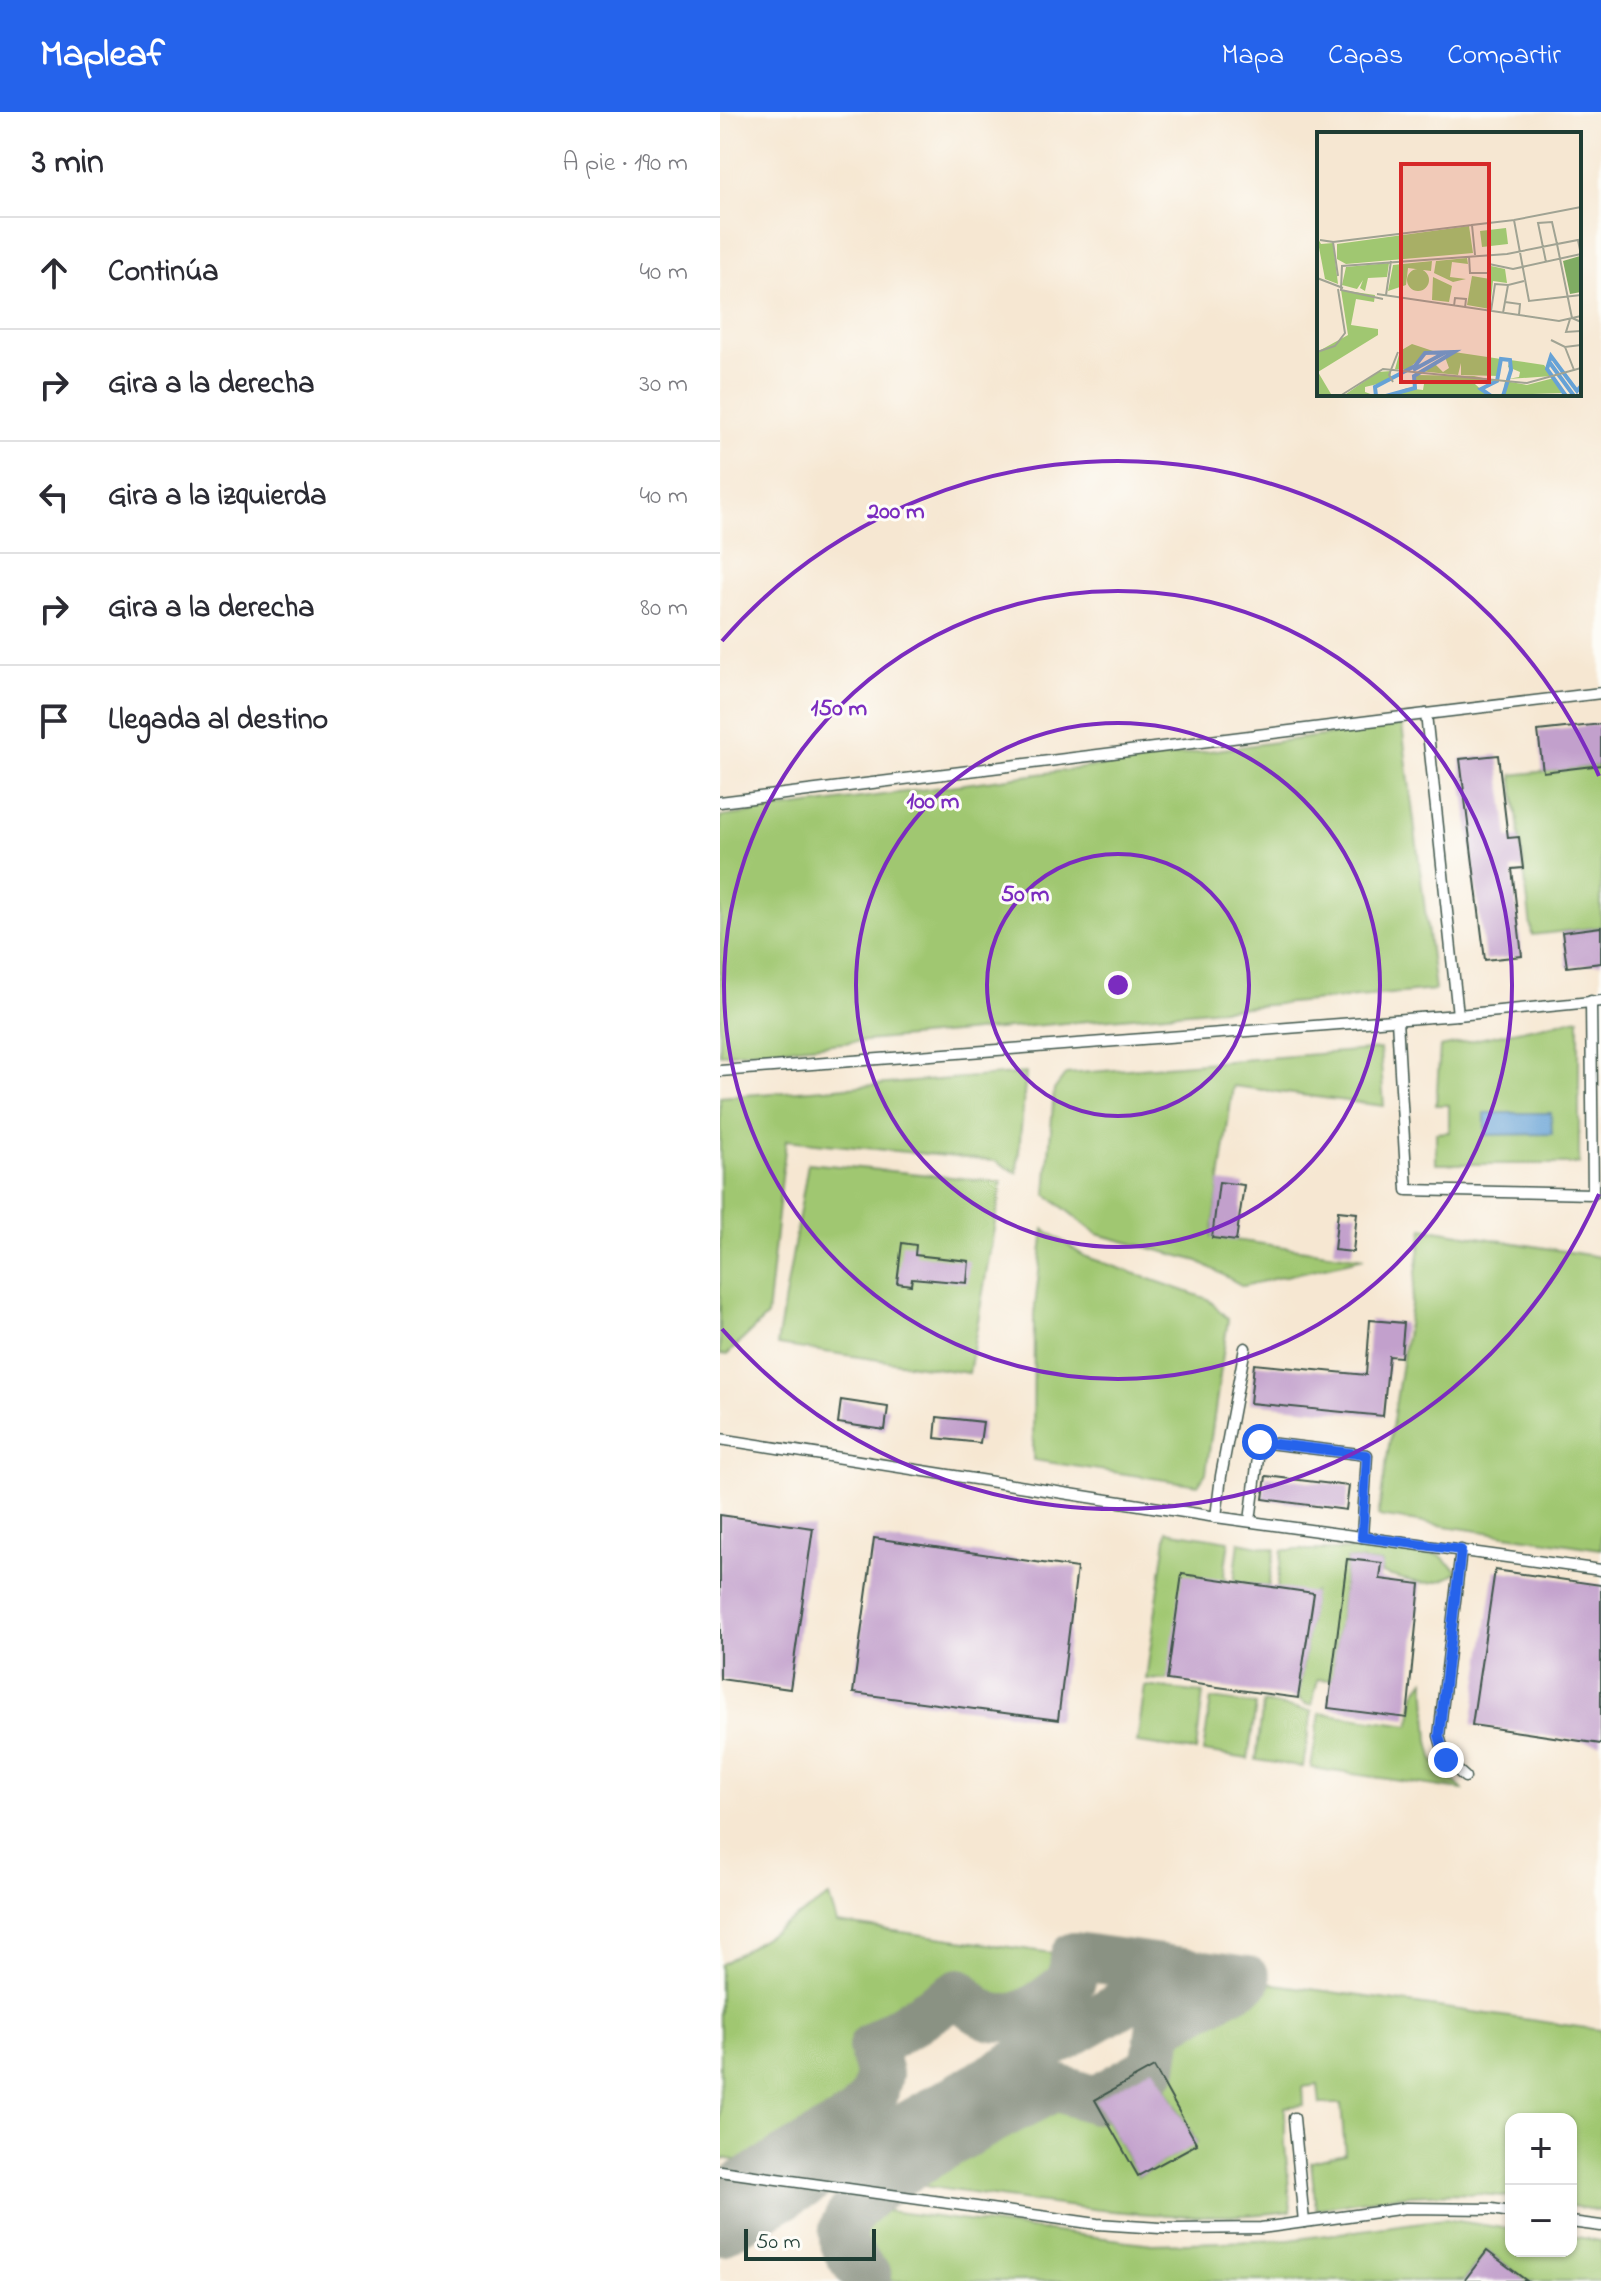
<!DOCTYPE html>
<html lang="es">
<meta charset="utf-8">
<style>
body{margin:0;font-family:"Indie Flower",sans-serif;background:#f7f7f7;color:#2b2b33}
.controls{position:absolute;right:24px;bottom:24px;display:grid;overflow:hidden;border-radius:16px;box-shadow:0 2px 6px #0004}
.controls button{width:72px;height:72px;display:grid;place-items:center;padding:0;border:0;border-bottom:2px solid #e1e1e2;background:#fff;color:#2b2b33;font:40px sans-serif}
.scale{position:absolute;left:24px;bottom:20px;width:132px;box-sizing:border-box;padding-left:8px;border:4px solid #1f3d34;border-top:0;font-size:22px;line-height:28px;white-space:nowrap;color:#1f3d34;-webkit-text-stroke:6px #fdfcf7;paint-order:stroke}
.stop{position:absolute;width:24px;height:24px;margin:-18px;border:6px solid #2563eb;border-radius:50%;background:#fff}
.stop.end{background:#2563eb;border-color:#fff;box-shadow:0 2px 8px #0008}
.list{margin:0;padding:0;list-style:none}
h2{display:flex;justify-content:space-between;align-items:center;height:104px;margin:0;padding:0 32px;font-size:34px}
h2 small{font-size:26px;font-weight:400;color:#7c7c81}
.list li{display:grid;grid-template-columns:52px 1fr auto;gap:24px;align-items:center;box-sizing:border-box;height:112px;padding:0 32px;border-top:2px solid #e1e1e2}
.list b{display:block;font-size:30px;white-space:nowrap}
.list em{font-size:26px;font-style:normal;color:#7c7c81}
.icon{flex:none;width:44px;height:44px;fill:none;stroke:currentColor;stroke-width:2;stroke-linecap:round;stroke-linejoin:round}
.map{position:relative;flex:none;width:881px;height:2169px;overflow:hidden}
header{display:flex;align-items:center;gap:48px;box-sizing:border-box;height:112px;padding:0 40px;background:#2563eb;color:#fff}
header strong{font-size:38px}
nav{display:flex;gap:44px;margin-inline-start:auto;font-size:28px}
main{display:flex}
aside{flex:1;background:#fff}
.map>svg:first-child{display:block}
.green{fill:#a0c771;stroke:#608252;stroke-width:2}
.water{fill:#66a2d6;stroke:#427085;stroke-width:2}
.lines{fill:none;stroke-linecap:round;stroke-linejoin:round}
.taxiway{stroke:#8a9283;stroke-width:48}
.building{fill:#c2a0cc}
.service-casing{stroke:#3f564c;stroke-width:13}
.service{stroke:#fff;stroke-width:10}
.route{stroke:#2563eb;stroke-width:10}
.ring{fill:none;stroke:#7b2cbf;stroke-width:4}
.inset-river{fill:none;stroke:#66a2d6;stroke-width:4}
.inset-road{fill:none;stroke:#a0a393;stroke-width:2}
.view{fill:#d62828;fill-opacity:0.15;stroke:#d62828;stroke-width:4}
.inset-edge{fill:none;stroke:#1f3d34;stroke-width:4}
.centre{fill:#7b2cbf;stroke:#fdfcf7;stroke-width:4}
.ring-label{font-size:24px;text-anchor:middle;font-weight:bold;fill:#7b2cbf;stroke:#fdfcf7;stroke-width:6;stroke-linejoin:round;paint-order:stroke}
</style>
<header>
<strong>Mapleaf</strong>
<nav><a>Mapa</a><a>Capas</a><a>Compartir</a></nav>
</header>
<main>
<aside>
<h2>3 min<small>A pie · 190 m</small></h2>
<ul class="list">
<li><svg class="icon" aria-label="ahead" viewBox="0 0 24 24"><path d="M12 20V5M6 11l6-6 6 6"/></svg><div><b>Continúa</b></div><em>40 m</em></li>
<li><svg class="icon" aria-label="right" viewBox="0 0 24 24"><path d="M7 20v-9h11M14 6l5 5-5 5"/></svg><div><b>Gira a la derecha</b></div><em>30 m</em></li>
<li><svg class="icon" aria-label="left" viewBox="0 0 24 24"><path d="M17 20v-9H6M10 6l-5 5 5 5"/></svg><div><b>Gira a la izquierda</b></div><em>40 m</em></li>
<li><svg class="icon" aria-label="right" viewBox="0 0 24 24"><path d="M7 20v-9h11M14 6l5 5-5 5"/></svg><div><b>Gira a la derecha</b></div><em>80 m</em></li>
<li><svg class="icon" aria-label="arrive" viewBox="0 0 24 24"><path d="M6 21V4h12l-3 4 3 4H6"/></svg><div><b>Llegada al destino</b></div></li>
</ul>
</aside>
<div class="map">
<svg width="881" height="2169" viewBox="0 0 881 2169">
<rect width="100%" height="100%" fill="#fdfcf7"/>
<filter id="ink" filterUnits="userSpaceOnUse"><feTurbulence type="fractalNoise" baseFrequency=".0125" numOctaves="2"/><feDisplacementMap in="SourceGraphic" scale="16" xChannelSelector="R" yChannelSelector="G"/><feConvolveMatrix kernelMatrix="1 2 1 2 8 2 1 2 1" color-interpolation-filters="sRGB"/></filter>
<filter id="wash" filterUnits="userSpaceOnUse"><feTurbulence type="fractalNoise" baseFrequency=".006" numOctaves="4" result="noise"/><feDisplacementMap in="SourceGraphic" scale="32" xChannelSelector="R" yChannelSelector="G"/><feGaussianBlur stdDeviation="1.8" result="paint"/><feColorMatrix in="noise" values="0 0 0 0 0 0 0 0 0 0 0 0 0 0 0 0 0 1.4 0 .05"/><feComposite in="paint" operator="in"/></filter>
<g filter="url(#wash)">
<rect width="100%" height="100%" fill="#f6e7d2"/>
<!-- green -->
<g class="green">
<polygon points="682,613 715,878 0,942 0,705"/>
<polygon points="881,653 881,815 812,823 792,663"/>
<polygon points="859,906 859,1052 716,1052 716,1021 729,1020 729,993 716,993 720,935"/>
<polygon points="660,937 664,994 513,974 492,1125 644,1146 523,1174 478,1149 377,1122 326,1082 334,978 346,962"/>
<polygon points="306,961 297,1061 276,1049 66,1028 47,1204 7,1243 0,1242 0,985"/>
<polygon points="88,1051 282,1070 249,1261 57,1233"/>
<polygon points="703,1116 881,1145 881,1437 658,1404"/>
<polygon points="324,1117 364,1144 488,1187 508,1207 486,1361 478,1373 313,1348 314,1203"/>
<polygon points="447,1419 509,1429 504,1463 508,1469 447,1568 426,1567"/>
<polygon points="519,1430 555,1437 548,1475 514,1470"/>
<path d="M562 1438H631L720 1443 738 1459C715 1479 688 1469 661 1461L662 1451 627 1447 612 1568 598 1567 592 1593 585 1592 578 1586 593 1481 550 1533Z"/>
<polygon points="705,1568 709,1629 714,1650 743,1678 591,1656 600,1601 690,1613 695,1581"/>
<polygon points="425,1574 483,1581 476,1639 417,1631"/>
<polygon points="491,1587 536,1593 528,1647 483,1640"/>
<polygon points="543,1591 592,1599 583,1655 536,1648"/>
<path d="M109 1785 117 1811 354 1844 352 1868C326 1891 291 1920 256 1899 249 1895 244 1886 239 1881L152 1935 159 1962 154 1984 137 2005 64 2047 32 2050 0 2046V1853Z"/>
<path d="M527 1868 881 1918V2099L851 2094V2007H791V2085C725 2076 661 2084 596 2097L591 2050 625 2042 621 1992H600L598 1973 583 1975 584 1993 565 1995V2032L571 2099C452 2115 309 2089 191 2072L179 2060 335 1975 375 1988 418 2064 477 2031 434 1955 440 1914Z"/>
<polygon points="151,2097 433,2132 569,2128 724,2107 791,2117 791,2139 851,2139 851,2124 881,2129 881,2169 807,2169 767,2139 744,2169 166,2169 148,2165 129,2143 122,2121 129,2102"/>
</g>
<!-- water -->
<polygon class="water" points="765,1001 831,1001 832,1022 765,1023"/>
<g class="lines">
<!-- taxiway -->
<g class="taxiway">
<path d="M0 2085 137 2005 154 1984 159 1962 152 1935 239 1880C278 1928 314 1901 352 1868L354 1844 527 1868 440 1914 434 1955 375 1988 335 1975C292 1999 132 2073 123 2118 120 2136 137 2153 148 2165L147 2169"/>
<polyline points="0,2120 460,1859"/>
</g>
</g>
<g id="blocks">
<!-- building -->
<g class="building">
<polygon points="881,612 881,653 823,660 818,619"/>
<polygon points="778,643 788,726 799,725 803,756 792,757 802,844 765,848 740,647"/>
<polygon points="881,815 881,851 847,855 842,820"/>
<polygon points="499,1070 524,1073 516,1129 492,1126"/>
<polygon points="618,1099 637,1101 633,1140 614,1138"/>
<polygon points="182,1131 196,1133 195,1143 249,1149 247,1171 192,1166 191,1173 177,1171"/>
<polygon points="650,1208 684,1211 681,1245 669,1244 663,1304 530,1291 534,1252 646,1263"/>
<polygon points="121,1288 168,1295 165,1318 118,1311"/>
<polygon points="217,1305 263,1310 260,1331 215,1326"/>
<polygon points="546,1364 629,1374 626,1398 543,1387"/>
<polygon points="0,1403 93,1416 70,1577 0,1567"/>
<polygon points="154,1426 357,1456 338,1608 133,1581"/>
<polygon points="627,1447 662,1451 660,1467 700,1472 687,1606 608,1596"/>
<polygon points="775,1458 881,1473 881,1632 752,1613"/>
<polygon points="462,1462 594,1481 578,1586 447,1568"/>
<polygon points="434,1955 477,2032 418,2064 375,1988"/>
<polygon points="767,2139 807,2169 744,2169"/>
</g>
</g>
</g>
<g filter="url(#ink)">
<use href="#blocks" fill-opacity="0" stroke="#3f564c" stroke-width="2"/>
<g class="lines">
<defs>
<g id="service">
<polyline points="0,690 706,602"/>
<polyline points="738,903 706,602 881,581"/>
<polyline points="677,908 687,1078 873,1082 871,889"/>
<polyline points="0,959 738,903 881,889"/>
<polyline points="0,1327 496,1405 881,1458"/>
<polyline points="496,1405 501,1364 525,1236"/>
<polyline points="530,1409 540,1330 647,1343 642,1425"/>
<polyline points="741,1438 719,1624 726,1648 745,1665"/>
<polyline points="574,2006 584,2110"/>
<polyline points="0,2059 377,2112 456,2117 541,2116 686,2096 772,2097 791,2100"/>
<polyline points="851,2110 881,2114"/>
</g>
</defs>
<!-- service casing -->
<use href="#service" class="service-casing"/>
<!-- service -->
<use href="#service" class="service"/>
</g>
</g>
<g class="lines" filter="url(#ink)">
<!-- route -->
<polyline class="route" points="540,1330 647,1343 642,1425 741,1438 719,1624 726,1648"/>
</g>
<!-- distance rings -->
<g class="ring">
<circle cx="398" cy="873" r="131"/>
<circle cx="398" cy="873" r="262"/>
<circle cx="398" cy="873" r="394"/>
<path d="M879 1082A525 525 0 0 1 2 1217M2 529A525 525 0 0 1 879 664"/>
</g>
<!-- overview -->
<g transform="translate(597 20)">
<rect width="264" height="264" fill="#f6e7d2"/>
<path d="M152 94 156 121 29 132 20 127V112ZM189 96 191 112 165 115 163 99ZM0 105 4 112 16 111 21 152 8 147ZM150 126 151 132 135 130 133 145 149 147 136 150 117 141 119 129ZM115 129 114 139 91 136 89 153 71 159 76 133ZM72 131 70 145 51 146 48 159 43 156 46 148 40 157 25 153 29 135ZM174 134 188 137 190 151 176 149 173 177 150 173 155 144 173 147ZM90 148a11 11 0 1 1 22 0a11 11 0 1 1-22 0ZM116 145 135 154 132 170 115 168ZM24 158 58 163 57 170 39 167 34 193 61 197V203L1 240 14 262 0 264V220L31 203ZM95 212 119 220 108 222 90 238 78 237 83 219ZM137 220 184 227 182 244 144 243V231L141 243 102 239 117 231 126 240 132 236 128 225ZM193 228 227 233 235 244 191 247 202 245 203 240 191 235ZM74 239 73 249 48 255V260L59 264H26L61 240ZM99 243 157 244 180 249 158 252 171 264H70L90 256 106 258 107 252 97 248ZM237 246 248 261 186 263 188 249 210 253Z" fill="#a0c771"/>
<path d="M263 124 264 160 253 162 246 129Z" fill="#80ac63"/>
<path class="inset-river" d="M233 231 257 264M96 238 129 220M59 264 58 255 98 234 108 221 137 220 97 244 98 256 69 264M174 264 164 257 180 249 184 227 193 228 194 238 186 264M249 264 230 237 234 224 260 259 264 254"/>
<path class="inset-road" d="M197 88 264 75M3 108 16 110 21 144M16 110 155 93M158 123 155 93 197 88 212 169 264 163M152 124 153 141H172L171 129M229 130 221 91 235 90 240 112 261 108 264 123M172 132 196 137 264 122M0 146 26 156M60 162 242 189 264 184M69 163 74 129M66 167 24 158 25 134 190 122 240 112 255 186 264 190M188 170 203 172 202 183M137 174 138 166 149 167 148 176M174 179 178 152 191 153M186 181 191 153 207 149M253 187 249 200 264 199M234 208 248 215 264 213M248 215 257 238M0 220 18 214 28 201 21 157M76 250 72 243 81 220M23 264 66 237 210 251 264 236"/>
<path class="view" d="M84 32H172V250H84Z"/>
<rect width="264" height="264" class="inset-edge"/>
</g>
<circle cx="398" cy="873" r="12" class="centre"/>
<g class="ring-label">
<text x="176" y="406">200 m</text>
<text x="119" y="603">150 m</text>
<text x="213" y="696">100 m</text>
<text x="305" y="789">50 m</text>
</g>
</svg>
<div class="controls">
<button>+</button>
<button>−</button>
</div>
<div class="scale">50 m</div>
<div class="stop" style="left:540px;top:1330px"></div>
<div class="stop end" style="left:726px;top:1648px"></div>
</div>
</main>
